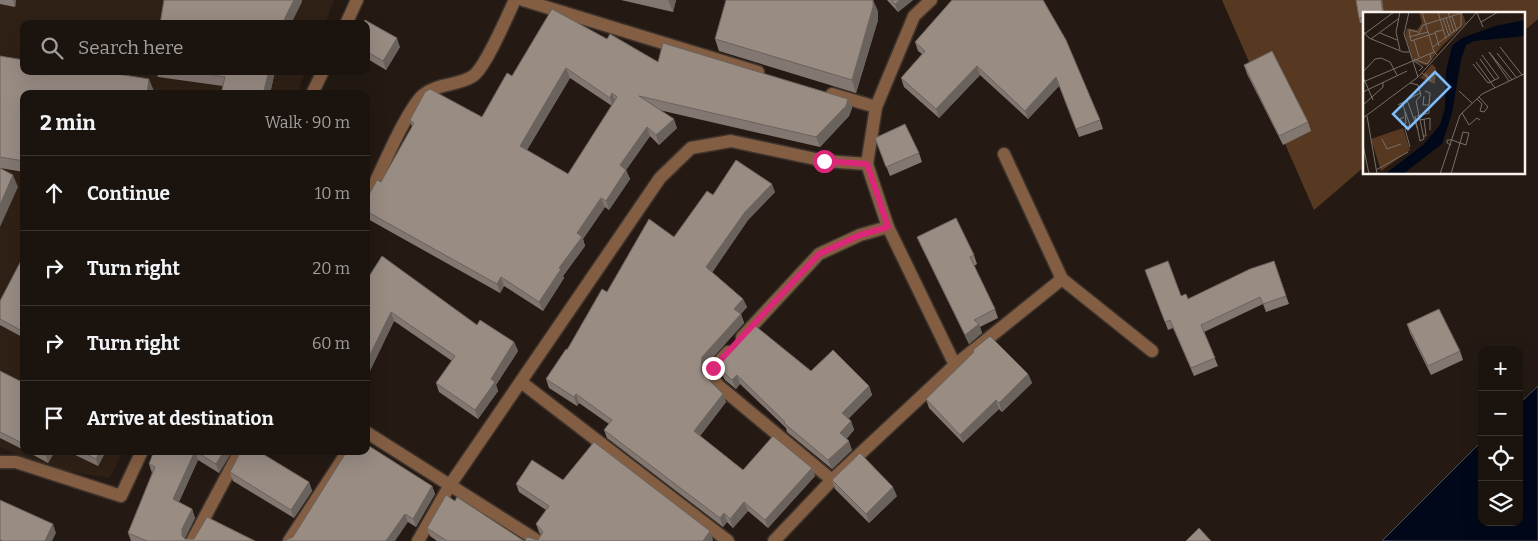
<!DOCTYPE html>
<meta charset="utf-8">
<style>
body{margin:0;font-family:Bitter,serif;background:#28211c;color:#f1f3f6}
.controls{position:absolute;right:15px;bottom:15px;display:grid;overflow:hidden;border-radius:10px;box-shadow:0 5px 20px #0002}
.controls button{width:45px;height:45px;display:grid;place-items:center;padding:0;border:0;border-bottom:1px solid #39332e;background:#1b140e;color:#f1f3f6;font:25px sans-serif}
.stop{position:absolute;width:15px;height:15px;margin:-11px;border:4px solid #db2777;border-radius:50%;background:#fff}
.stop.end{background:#db2777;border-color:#fff;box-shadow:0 1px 5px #0008}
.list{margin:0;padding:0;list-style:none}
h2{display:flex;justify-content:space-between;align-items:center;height:65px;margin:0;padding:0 20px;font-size:21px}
h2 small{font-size:16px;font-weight:400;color:#a09e9e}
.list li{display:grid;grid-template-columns:32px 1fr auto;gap:15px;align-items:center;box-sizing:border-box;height:75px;padding:0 20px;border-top:1px solid #39332e}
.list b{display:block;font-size:19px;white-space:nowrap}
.list em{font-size:16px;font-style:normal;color:#a09e9e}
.icon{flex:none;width:28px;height:28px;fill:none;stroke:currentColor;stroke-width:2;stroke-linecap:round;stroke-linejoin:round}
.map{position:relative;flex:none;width:1538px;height:541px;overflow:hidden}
.search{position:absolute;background:#1b140e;box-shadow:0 5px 20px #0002;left:20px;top:20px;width:350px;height:55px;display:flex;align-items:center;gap:12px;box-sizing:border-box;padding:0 18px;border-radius:10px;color:#a09e9e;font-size:19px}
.panel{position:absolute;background:#1b140e;box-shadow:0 5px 20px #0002;left:20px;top:90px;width:350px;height:365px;border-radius:10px}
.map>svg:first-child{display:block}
.built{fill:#302116}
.green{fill:#573922}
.water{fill:#000819;stroke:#4b4e59}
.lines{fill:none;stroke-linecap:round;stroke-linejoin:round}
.minor-casing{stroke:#3e342d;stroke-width:15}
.minor{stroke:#835e43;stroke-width:12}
.wall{fill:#837871;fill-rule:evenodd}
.shaded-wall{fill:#6a625c}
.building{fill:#988c83;stroke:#6a625c;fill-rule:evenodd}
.route{stroke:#db2777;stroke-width:6}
.inset-road{fill:none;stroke:#79706a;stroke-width:1}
.view{fill:#7ebdf9;fill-opacity:0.15;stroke:#7ebdf9;stroke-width:2.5}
.inset-edge{fill:none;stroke:#f9f2ed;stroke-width:2.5}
</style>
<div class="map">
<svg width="1538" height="541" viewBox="0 0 1538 541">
<rect width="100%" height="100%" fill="#241a13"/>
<!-- built -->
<polygon class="built" points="0,0 334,0 325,24 24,24 24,71 306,71 297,94 24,94 24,451 123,451 110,478 48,468 0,447"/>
<!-- green -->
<polygon class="green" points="1222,0 1538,0 1538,19 1524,31 1524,14 1364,14 1364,167 1314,210"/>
<!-- water -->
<polygon class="water" points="1538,386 1538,541 1382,541 1482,441 1482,522 1519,522 1519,404"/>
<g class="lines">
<defs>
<g id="minor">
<polyline points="523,0 758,72"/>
<polyline points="346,24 357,0"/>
<polyline points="312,94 323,71"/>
<polyline points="832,94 876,107"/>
<polyline points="867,164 888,227 955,365"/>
<path d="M366 202C378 178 406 110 423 95 437 83 458 86 473 76 486 67 507 16 515 0"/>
<polyline points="1062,279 1152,351"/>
<polyline points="742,337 819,254 860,235 888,227"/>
<polyline points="728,352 713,368 711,376 719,386 832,480 955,365 1062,279 1004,154"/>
<polyline points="521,382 728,541"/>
<polyline points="366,432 538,541"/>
<polyline points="0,462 16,462 121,496 142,451"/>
<polyline points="192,541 240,451"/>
<polyline points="289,541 348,451"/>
<polyline points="418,541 450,485 660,178 691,148 731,141 825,161 867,164 876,107 914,16 931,0"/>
<polyline points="774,541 832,480"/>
</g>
</defs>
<!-- minor casing -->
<use href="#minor" class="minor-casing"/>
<!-- minor -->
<use href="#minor" class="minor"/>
</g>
<!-- wall -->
<g class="wall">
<polygon points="0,0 16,0 15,7 0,4"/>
<polygon points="621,0 676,0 673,12"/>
<polygon points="887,0 913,0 898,12"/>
<polygon points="1043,0 1100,120 1103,129 1079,137 1059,86 1028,119 980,75 939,118 904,87 901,78 922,54 918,51 915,42"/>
<polygon points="1356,0 1382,0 1384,14 1364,14 1364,22 1360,23 1359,18"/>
<polygon points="878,11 878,20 856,93 719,51 715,39"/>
<polygon points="366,24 400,47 386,70 366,58"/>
<path d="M607 39 658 62 848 99 852 108 849 116 820 147 659 110 677 128 659 145 650 136 626 170 630 179 609 210 605 207 583 239 585 246 563 276 564 278 543 311 504 286 500 293 366 218V200L381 182 412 127 410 120 482 117 512 76ZM570 78 612 106 568 174 527 150Z"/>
<polygon points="0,56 154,91 24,94 24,172 0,168"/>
<polygon points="1244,65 1308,122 1311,131 1283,145 1247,74"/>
<polygon points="156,71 275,71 270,94 221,94 223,86 158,77"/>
<polygon points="875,138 919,153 922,162 890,176"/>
<polygon points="775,192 748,220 712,272 743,299 747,307 741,314 744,323 705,366 705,376 726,402 700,436 743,470 812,468 815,476 768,528 748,511 733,528 727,522 723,527 607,438 604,430 609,424 579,403 577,406 549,388 546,379 607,292 674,237 713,195"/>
<polygon points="917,237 974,255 977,264 974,266 995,309 998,318 980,327 982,333 969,344 921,246"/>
<polygon points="24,255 24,338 0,325 0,301"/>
<polygon points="1274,261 1289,304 1266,312 1263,304 1204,332 1218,366 1194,376 1173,328 1168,330 1145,270 1181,296 1188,299"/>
<polygon points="366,281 477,325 514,342 518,351 496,385 498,391 478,419 439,392 436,383 452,361 394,321 366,379"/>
<polygon points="1407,324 1460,351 1463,360 1431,375 1410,333"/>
<polygon points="717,363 811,371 869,386 872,395 848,419 851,421 854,430 846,439 852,450 832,469 787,432 786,428 740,384 736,389 725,380 720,372"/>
<polygon points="0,371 24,383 24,450 0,438"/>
<polygon points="1028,374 1032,383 1002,412 999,409 963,443 929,408 926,399"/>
<polygon points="26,451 55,451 48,463"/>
<polygon points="67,451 106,451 98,466"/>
<polygon points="154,451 232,451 219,473 198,460 179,502 192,509 195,518 185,538 185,539 255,541 131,541 128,533 152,473 149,464"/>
<polygon points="230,472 309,482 312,491 294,518 233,481"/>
<polygon points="563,480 713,540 712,541 525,541 538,540 541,535 539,532 536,524 546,510 519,492 516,484"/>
<polygon points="832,480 897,496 869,523 835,489"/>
<polygon points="432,486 435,494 416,527 408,522 284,541"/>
<polygon points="455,501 524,541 437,541 430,536 427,528"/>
</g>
<!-- shaded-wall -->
<g class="shaded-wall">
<polygon points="13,0 16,0 15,7"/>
<polygon points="294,0 302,0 302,2 291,24 282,24"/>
<polygon points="668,0 676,0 673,12"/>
<polygon points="873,0 878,11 878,20 856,93 852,80"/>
<polygon points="900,0 913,0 898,12 895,4"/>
<polygon points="1381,0 1382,0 1384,14 1383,14"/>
<polygon points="397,38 400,47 386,70 383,61"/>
<polygon points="977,66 980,75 939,118 936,109"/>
<polygon points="566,68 570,78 524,155 520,146"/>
<polygon points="269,71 275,71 270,94 263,94"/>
<polygon points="1056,77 1059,86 1028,119 1025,111"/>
<polygon points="149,79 154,91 153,94 147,94"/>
<polygon points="612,93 615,102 613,107 610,98"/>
<polygon points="848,99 852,108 849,116 820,147 816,137"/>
<polygon points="674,119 677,128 659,145 656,135"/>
<polygon points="647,127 650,136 626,170 630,179 609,210 606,201 620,165"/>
<polygon points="13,175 18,187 0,227 0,205"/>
<polygon points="772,184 775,192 748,220 710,276 706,267 745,212"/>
<polygon points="601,198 605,207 583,239 585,246 563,276 564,278 543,311 539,302 559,268 577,233"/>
<polygon points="501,277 504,286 500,293 497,284"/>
<polygon points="743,299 747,307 738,317 741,314 744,323 705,366 704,381 701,372 702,357 734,309"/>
<polygon points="391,312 394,321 366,379 366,363"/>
<polygon points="979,324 982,333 969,344 965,335"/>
<polygon points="514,342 518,351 496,385 498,391 478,419 475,410 491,379"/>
<polygon points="1028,374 1032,383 1002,412 999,403"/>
<polygon points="737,375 740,384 736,389 732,380"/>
<polygon points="869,386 872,395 845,422 842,413"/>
<polygon points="576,394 579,403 577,406 574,397"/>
<polygon points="723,394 726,402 697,440 694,431"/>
<polygon points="996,400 999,409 963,443 960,435"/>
<polygon points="851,421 854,430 844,442 840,433"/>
<polygon points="849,441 852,450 832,469 828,460"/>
<polygon points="48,451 55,451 48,463 46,456"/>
<polygon points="100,451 106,451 98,466 96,459"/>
<polygon points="195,451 198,460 176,508 173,499"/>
<polygon points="224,451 232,451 219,473 216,464"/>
<polygon points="812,468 815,476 768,528 765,520"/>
<polygon points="309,482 312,491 294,518 291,510"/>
<polygon points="432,486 435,494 416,527 413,519"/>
<polygon points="893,487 897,496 869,523 866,514"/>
<polygon points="744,502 748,511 733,528 730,519"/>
<polygon points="192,509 195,518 185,538 185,541 182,536 182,529"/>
<polygon points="724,513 727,522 723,527 720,518"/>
<polygon points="405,514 408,522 395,541 386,541"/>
<polygon points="53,524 56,533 52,541 45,541"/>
<polygon points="710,531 713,540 712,541 703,541"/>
</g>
<!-- building -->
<g class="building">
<polygon points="164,0 294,0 282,24 160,24"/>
<polygon points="726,0 873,0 873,7 852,80 715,39"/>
<polygon points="892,0 900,0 895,4"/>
<polygon points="952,0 1043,0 1066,40 1100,120 1076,129 1056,77 1025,111 977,66 936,109 901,78 925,51 915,42"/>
<polygon points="1356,0 1381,0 1383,14 1364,14 1364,17 1359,18"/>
<path d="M552 9 607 39 610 34 658 62 663 43 848 99 846 106 816 137 639 96 674 119 656 135 647 127 620 165 626 170 606 201 601 198 577 233 582 237 559 268 561 269 539 302 501 277 497 284 366 211V200L377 180 381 182 414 123 410 120 425 92 430 89 482 117 507 73 512 76ZM566 68 610 98 612 93 617 97 568 174 520 146Z"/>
<polygon points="365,20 397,38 383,61 366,51 366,24 363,24"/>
<polygon points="1272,51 1308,122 1279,136 1244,65"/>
<polygon points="0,56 24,60 24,71 98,71 149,79 147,94 24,94 24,161 0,157"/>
<polygon points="189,71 269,71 263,94 221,94 225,77"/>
<polygon points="905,124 919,153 886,167 875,138"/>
<polygon points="736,160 772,184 745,212 706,267 743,299 734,309 741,314 702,357 701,372 723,394 694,431 743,470 773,436 812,468 765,520 744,502 730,519 724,513 720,518 604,430 612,420 576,394 574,397 546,379 566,349 567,350 602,289 607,292 649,219 674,237 707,191 713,195"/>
<polygon points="0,168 13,175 0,205"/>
<polygon points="956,218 974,255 970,257 995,309 974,320 979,324 965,335 917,237"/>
<polygon points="24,255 24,332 0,319 0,301"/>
<polygon points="382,256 477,325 480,320 514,342 491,379 495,382 475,410 436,383 455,356 391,312 366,363 366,281"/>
<polygon points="1168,261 1181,296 1186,294 1188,299 1250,269 1274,261 1286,296 1263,304 1260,297 1201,325 1215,358 1191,368 1170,320 1165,322 1145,270"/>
<polygon points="1439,309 1460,351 1428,366 1407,324"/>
<polygon points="753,324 811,371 833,350 869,386 842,413 851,421 840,433 849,441 828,460 784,423 785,422 737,375 732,380 722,371 717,363"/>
<polygon points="990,336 1028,374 999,403 996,400 960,435 926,399 974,352 973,350"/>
<polygon points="0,371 24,383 24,444 0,432"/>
<polygon points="594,442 710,531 703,541 525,541 527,537 538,540 543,532 536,524 549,506 516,484 532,460 563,480"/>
<polygon points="366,444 432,486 413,519 405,514 386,541 284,541 293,537 347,451 366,451"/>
<polygon points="37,451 48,451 46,456"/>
<polygon points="80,451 100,451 96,459"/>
<polygon points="154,451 195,451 173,499 192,509 182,529 182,536 185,539 194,539 207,517 255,541 147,541 128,533 155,467 149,464"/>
<polygon points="195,451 224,451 216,464"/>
<polygon points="241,451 258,451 309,482 291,510 230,472"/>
<polygon points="860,453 893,487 866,514 832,480"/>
<polygon points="446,495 455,501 457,497 524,541 447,541 427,528"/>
<polygon points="0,500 53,524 45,541 2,541 0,540"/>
<polygon points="1199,528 1211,541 1186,541"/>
</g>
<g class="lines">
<!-- route -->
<polyline class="route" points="713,368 819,254 860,235 888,227 867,164 824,161"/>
</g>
<!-- overview -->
<g transform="translate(1363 12)">
<rect width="162" height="162" fill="#241a13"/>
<path d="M56 0H99L103 11 78 35 64 54 50 49 42 23 44 16 54 18 59 11ZM69 52 73 56 72 72 57 66ZM40 116 47 138 18 159 8 127Z" fill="#573922"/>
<path d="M162 8V24L111 29 103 33 98 48 89 101 79 132 40 162H22L60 133 77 113 82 96 83 59 89 34 99 26 132 14Z" fill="#000819"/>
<path class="inset-road" d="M46 0 41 22 55 65M59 0 71 40 75 44M75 0 83 27M85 0 91 20M114 1 120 15M89 4 94 19M83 6 88 21M80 7 86 24M118 10 135 0M0 19 6 26 40 40H46M55 20 46 18 48 29 72 21M17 21 34 28M0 23 31 0M55 23 60 13 102 0M46 25 65 20M8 27 35 7M51 28 56 45M76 34 72 20 80 18M70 35 98 14V2M137 35 159 63M37 38 33 20 37 0M126 40 149 68M126 40 146 69M134 41 153 65M51 47 64 52 68 47 67 42M117 47 132 68M51 49 60 55 56 59M113 50 132 76M110 52 125 71 136 66 119 43M0 60 12 47 18 46 27 50 34 63M59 61 68 69 62 61M0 65 10 88M0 70 71 40M47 71 55 73 58 83 53 89 61 127 57 129 52 104M96 79 109 91M0 80 44 59M61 84 60 93H66L67 81 62 79M114 87 119 92 117 99 121 100 125 95 116 85M44 88 55 118M39 91 47 113 42 117 47 135M0 93 20 75V70M35 93 57 81M99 101 106 113 114 106 117 108M4 104 14 162M54 104 66 101V97M41 105 37 107 39 113 43 111 42 100M0 106 55 65 114 0M57 108 67 106V118M60 124H63L61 107M19 127 24 137 38 132M0 133 6 162M13 158 45 140M77 162 97 103 119 82 163 61M88 162 97 131 100 120 106 121 103 133 97 131 89 128H84V131L88 133"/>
<path class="view" d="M72 60 87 75 45 117 30 102Z"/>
<rect width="162" height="162" class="inset-edge"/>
</g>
</svg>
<div class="controls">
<button>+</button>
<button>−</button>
<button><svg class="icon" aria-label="locate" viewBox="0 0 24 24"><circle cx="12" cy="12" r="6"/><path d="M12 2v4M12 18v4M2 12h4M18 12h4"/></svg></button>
<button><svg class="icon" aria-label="layers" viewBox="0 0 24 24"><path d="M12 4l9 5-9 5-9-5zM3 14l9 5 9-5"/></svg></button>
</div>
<div class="stop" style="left:824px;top:161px"></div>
<div class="stop end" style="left:713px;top:368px"></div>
<div class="search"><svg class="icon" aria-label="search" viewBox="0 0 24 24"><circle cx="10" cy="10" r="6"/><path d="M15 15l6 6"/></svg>Search here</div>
<section class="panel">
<h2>2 min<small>Walk · 90 m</small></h2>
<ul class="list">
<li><svg class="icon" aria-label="ahead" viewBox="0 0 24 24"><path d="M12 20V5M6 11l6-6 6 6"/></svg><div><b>Continue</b></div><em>10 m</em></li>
<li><svg class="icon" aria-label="right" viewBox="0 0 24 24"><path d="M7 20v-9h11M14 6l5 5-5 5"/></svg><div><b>Turn right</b></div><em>20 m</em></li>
<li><svg class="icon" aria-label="right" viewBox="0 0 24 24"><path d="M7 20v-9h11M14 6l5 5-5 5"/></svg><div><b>Turn right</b></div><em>60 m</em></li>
<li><svg class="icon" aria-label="arrive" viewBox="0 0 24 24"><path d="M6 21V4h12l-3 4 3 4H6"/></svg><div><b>Arrive at destination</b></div></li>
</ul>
</section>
</div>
